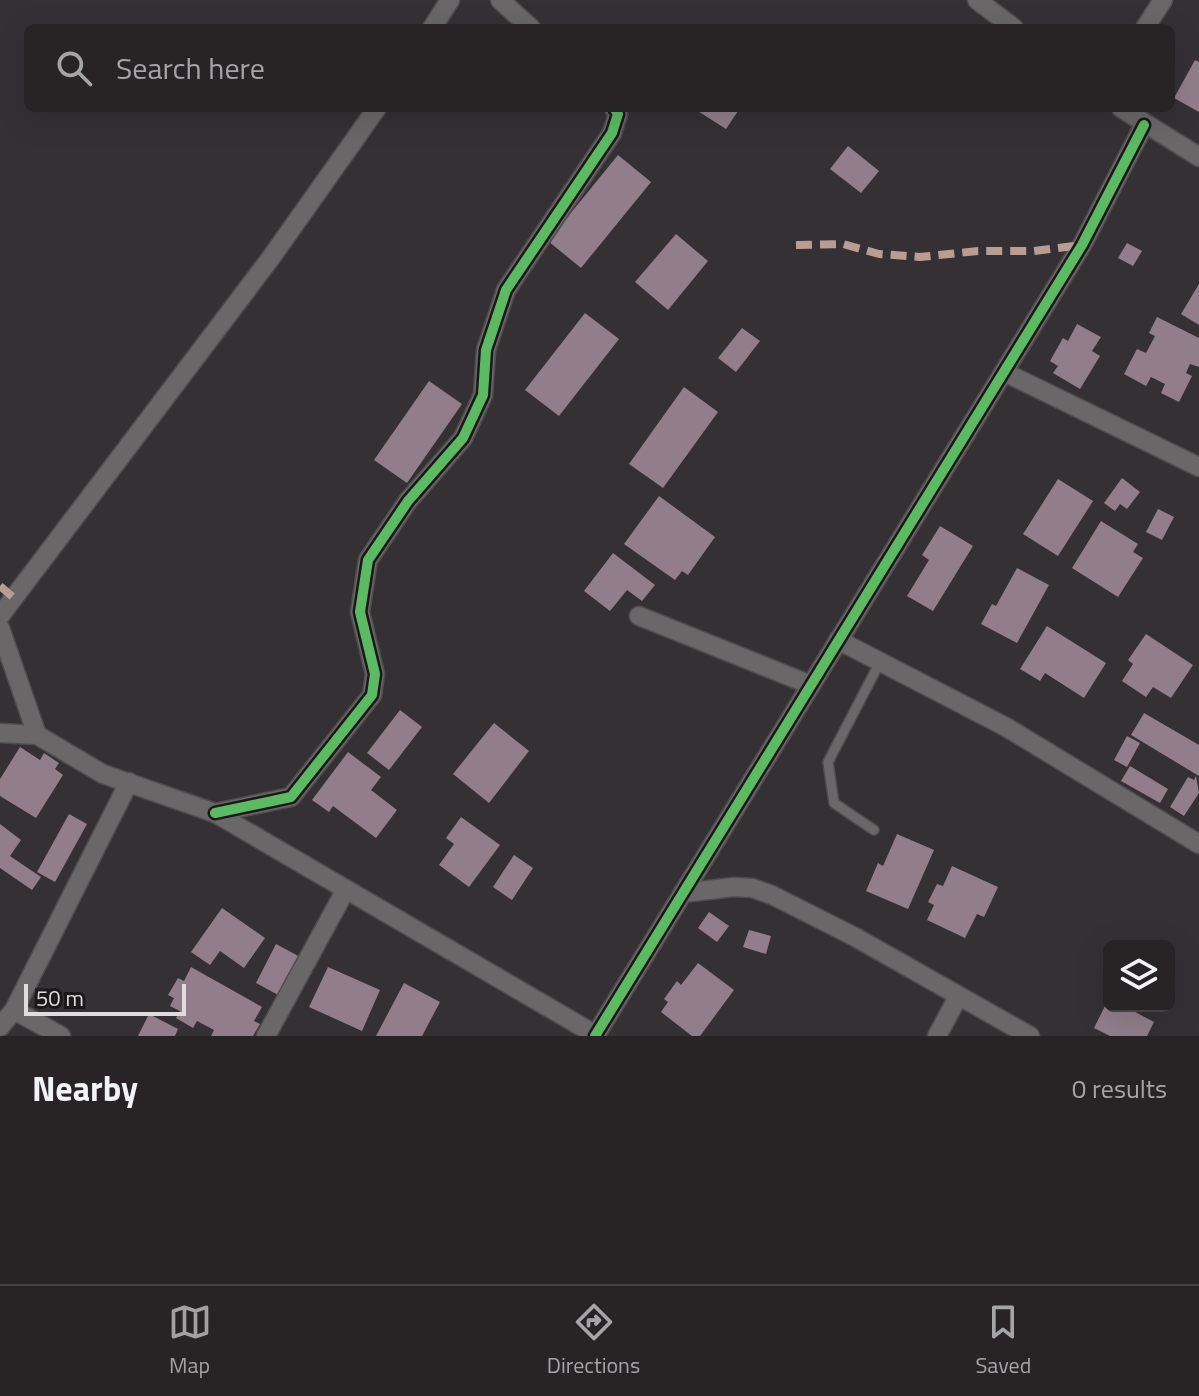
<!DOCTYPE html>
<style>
body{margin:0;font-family:"Titillium Web",sans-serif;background:#343032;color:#f1f3f6}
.controls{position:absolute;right:24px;bottom:24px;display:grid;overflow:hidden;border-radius:12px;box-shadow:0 8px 32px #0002}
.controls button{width:72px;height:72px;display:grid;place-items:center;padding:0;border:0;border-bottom:2px solid #444143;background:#282426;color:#f1f3f6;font:40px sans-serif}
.scale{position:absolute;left:24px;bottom:20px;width:162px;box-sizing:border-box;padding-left:8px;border:4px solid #e0dcde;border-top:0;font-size:22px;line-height:28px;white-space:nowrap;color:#e0dcde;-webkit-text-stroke:6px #1b181a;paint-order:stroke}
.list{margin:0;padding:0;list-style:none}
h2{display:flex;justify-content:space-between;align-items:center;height:104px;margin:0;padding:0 32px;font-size:34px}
h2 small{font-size:26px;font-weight:400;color:#a5a4a7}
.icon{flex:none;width:44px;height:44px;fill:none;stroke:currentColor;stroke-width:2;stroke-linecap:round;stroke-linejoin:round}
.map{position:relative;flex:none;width:1199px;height:1036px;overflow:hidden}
.search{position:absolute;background:#282426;box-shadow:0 8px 32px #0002;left:24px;right:24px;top:24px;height:88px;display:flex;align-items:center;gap:20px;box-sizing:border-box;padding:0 28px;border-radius:12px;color:#a5a4a7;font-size:30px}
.sheet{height:248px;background:#282426}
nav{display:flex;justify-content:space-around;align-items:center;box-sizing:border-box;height:112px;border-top:2px solid #444143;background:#282426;font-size:22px;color:#a5a4a7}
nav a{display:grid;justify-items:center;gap:4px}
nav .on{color:#a4a0a2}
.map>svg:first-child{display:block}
.building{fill:#917e8a}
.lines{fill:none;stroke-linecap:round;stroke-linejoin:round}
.service-casing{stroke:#504c4e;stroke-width:12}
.minor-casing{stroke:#504c4e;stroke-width:21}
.service{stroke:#6a6769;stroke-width:9}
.minor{stroke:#6a6769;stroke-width:18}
.quiet{stroke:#b99d93;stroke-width:8;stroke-dasharray:16 8;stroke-linecap:butt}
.cycleway-casing{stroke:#1b181a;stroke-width:15}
.cycleway{stroke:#5cba63;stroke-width:10}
</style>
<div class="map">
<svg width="1199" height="1036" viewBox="0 0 1199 1036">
<rect width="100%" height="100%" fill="#353033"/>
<!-- building -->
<g class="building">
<polygon points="1195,60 1199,62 1199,112 1174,98"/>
<polygon points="693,108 740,108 726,129"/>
<polygon points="848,146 879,171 861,193 830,169"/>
<polygon points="618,155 651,182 581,268 548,241"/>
<polygon points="676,234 708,261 668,310 635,282"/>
<polygon points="1127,243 1142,251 1133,266 1118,258"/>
<polygon points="1199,284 1199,325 1181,314"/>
<polygon points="585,313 619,339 559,416 525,390"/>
<polygon points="1157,317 1199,338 1199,367 1190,364 1186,373 1192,376 1179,402 1161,393 1165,384 1151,377 1146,386 1124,374 1137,349 1146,353 1155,336 1149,333"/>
<polygon points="1077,324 1101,337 1092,351 1100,356 1080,389 1053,373 1058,366 1050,361 1063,338 1068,341"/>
<polygon points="742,328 760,341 736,372 718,358"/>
<polygon points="429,381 462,404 407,483 374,460"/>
<polygon points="684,387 718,412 663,488 629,464"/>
<polygon points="1122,478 1140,492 1127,509 1120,504 1115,511 1104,503"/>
<polygon points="1058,479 1093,501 1058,556 1023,534"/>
<polygon points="659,496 715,537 688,575 682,571 675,580 624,544"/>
<polygon points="1158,509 1174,517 1162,540 1146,532"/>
<polygon points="1101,521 1138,544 1133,552 1143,558 1118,597 1072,568"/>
<polygon points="940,526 973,546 933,611 907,596 929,560 922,555"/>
<polygon points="613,553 655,585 642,601 627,590 610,611 584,591"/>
<polygon points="1017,568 1049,585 1017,643 981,624 992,604 996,606"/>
<polygon points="1047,626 1106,663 1084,698 1045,673 1040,681 1020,669"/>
<polygon points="1146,634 1193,665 1171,698 1153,687 1146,697 1122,681 1133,664 1128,660"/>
<polygon points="400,710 422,727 389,770 367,753"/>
<polygon points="1144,713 1199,745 1199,776 1131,735"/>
<polygon points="494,723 529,751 489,803 453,774"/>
<polygon points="1127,736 1140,743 1127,767 1114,760"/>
<polygon points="20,747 40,760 44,753 59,763 55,769 63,775 36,818 0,796 0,779"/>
<polygon points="348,752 381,777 371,790 397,810 376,838 333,806 329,812 312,800"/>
<polygon points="1130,766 1168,789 1160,803 1121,781"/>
<polygon points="1196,776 1199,793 1184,816 1170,807 1188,777 1194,780"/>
<polygon points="69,814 87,824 55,882 37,872"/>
<polygon points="461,817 500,845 469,887 439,865 454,844 446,838"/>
<polygon points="0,824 21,840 10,856 41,877 32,890 0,868"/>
<polygon points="897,834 934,850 908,909 866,891 878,863 883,866"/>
<polygon points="514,855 533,868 512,900 493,887"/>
<polygon points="952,866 998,887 984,917 977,914 965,938 927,920 934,905 928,902 937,884 943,886"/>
<polygon points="222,908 265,938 244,968 220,951 210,965 191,952"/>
<polygon points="709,912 729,926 717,942 698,928"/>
<polygon points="749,930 771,936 766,954 743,947"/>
<polygon points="276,944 302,958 282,997 256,983"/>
<polygon points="698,963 734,990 700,1036 692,1036 661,1012 668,1002 664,999 677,981 681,985"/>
<polygon points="191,967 262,1007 254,1021 260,1024 253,1036 211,1036 214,1030 197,1021 193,1028 176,1018 180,1011 170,1006 174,998 168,995 178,978 184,981"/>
<polygon points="328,967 380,990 362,1031 309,1007"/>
<polygon points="404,983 440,1002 422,1036 376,1036"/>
<polygon points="1109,998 1109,1006 1124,1006 1154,1022 1147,1036 1110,1036 1094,1028"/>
<polygon points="149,1014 178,1029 175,1036 138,1036"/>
</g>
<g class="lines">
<defs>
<polyline id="service" points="874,830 834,803 828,762 880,662"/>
<g id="minor">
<polyline points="500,0 531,28"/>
<polyline points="977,0 1014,28"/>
<polyline points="432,28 450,0"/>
<polyline points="1145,28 1163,0"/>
<polyline points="1121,108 1199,157"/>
<polyline points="1004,372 1199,467"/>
<polyline points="0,616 270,259 377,108"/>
<polyline points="639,616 811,685"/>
<polyline points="0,628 37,735 103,774 215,813 596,1035"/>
<polyline points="838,640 1006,727 1199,844"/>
<polyline points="0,733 37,735"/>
<polyline points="215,813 291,797 372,695 375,674 360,612 368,560 408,501 463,438 483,395 486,350 506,290 612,133 618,114 614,108"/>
<polyline points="683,893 734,887 752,888 772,895 855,937 1030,1036"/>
<polyline points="14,1010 61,1036"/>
<polyline points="0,1027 14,1010 129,782"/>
<polyline points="266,1036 345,891"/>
<polyline points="595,1036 1082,245 1144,125"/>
<polyline points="937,1036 958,997"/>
</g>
</defs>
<!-- service casing -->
<use href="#service" class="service-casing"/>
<!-- minor casing -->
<use href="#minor" class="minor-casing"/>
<!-- service -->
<use href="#service" class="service"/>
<!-- minor -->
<use href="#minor" class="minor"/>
<!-- quiet -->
<g class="quiet">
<polyline points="796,245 843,244 879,254 920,257 978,251 1034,251 1082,245"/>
<polyline points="0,586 14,598"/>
</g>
<defs>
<g id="cycleway">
<polyline points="215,813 291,797 372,695 375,674 360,612 368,560 408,501 463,438 483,395 486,350 506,290 612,133 618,114 614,108"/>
<polyline points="595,1036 1082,245 1144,125"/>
</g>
</defs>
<!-- cycleway casing -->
<use href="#cycleway" class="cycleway-casing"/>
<!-- cycleway -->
<use href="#cycleway" class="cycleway"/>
</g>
</svg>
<div class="controls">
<button><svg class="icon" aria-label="layers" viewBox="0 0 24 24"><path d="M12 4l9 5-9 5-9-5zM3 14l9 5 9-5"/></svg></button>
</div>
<div class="scale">50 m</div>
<div class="search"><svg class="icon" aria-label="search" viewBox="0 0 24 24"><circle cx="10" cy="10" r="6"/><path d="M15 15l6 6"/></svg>Search here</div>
</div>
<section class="sheet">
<h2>Nearby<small>0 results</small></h2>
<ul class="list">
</ul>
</section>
<nav>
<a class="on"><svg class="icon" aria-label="map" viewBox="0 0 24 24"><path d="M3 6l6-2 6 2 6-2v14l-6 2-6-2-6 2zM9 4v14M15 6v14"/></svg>Map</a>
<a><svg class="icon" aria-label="directions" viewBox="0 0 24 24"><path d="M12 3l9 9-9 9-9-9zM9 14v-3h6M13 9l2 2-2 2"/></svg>Directions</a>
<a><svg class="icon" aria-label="saved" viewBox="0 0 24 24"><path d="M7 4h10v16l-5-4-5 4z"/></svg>Saved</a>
</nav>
